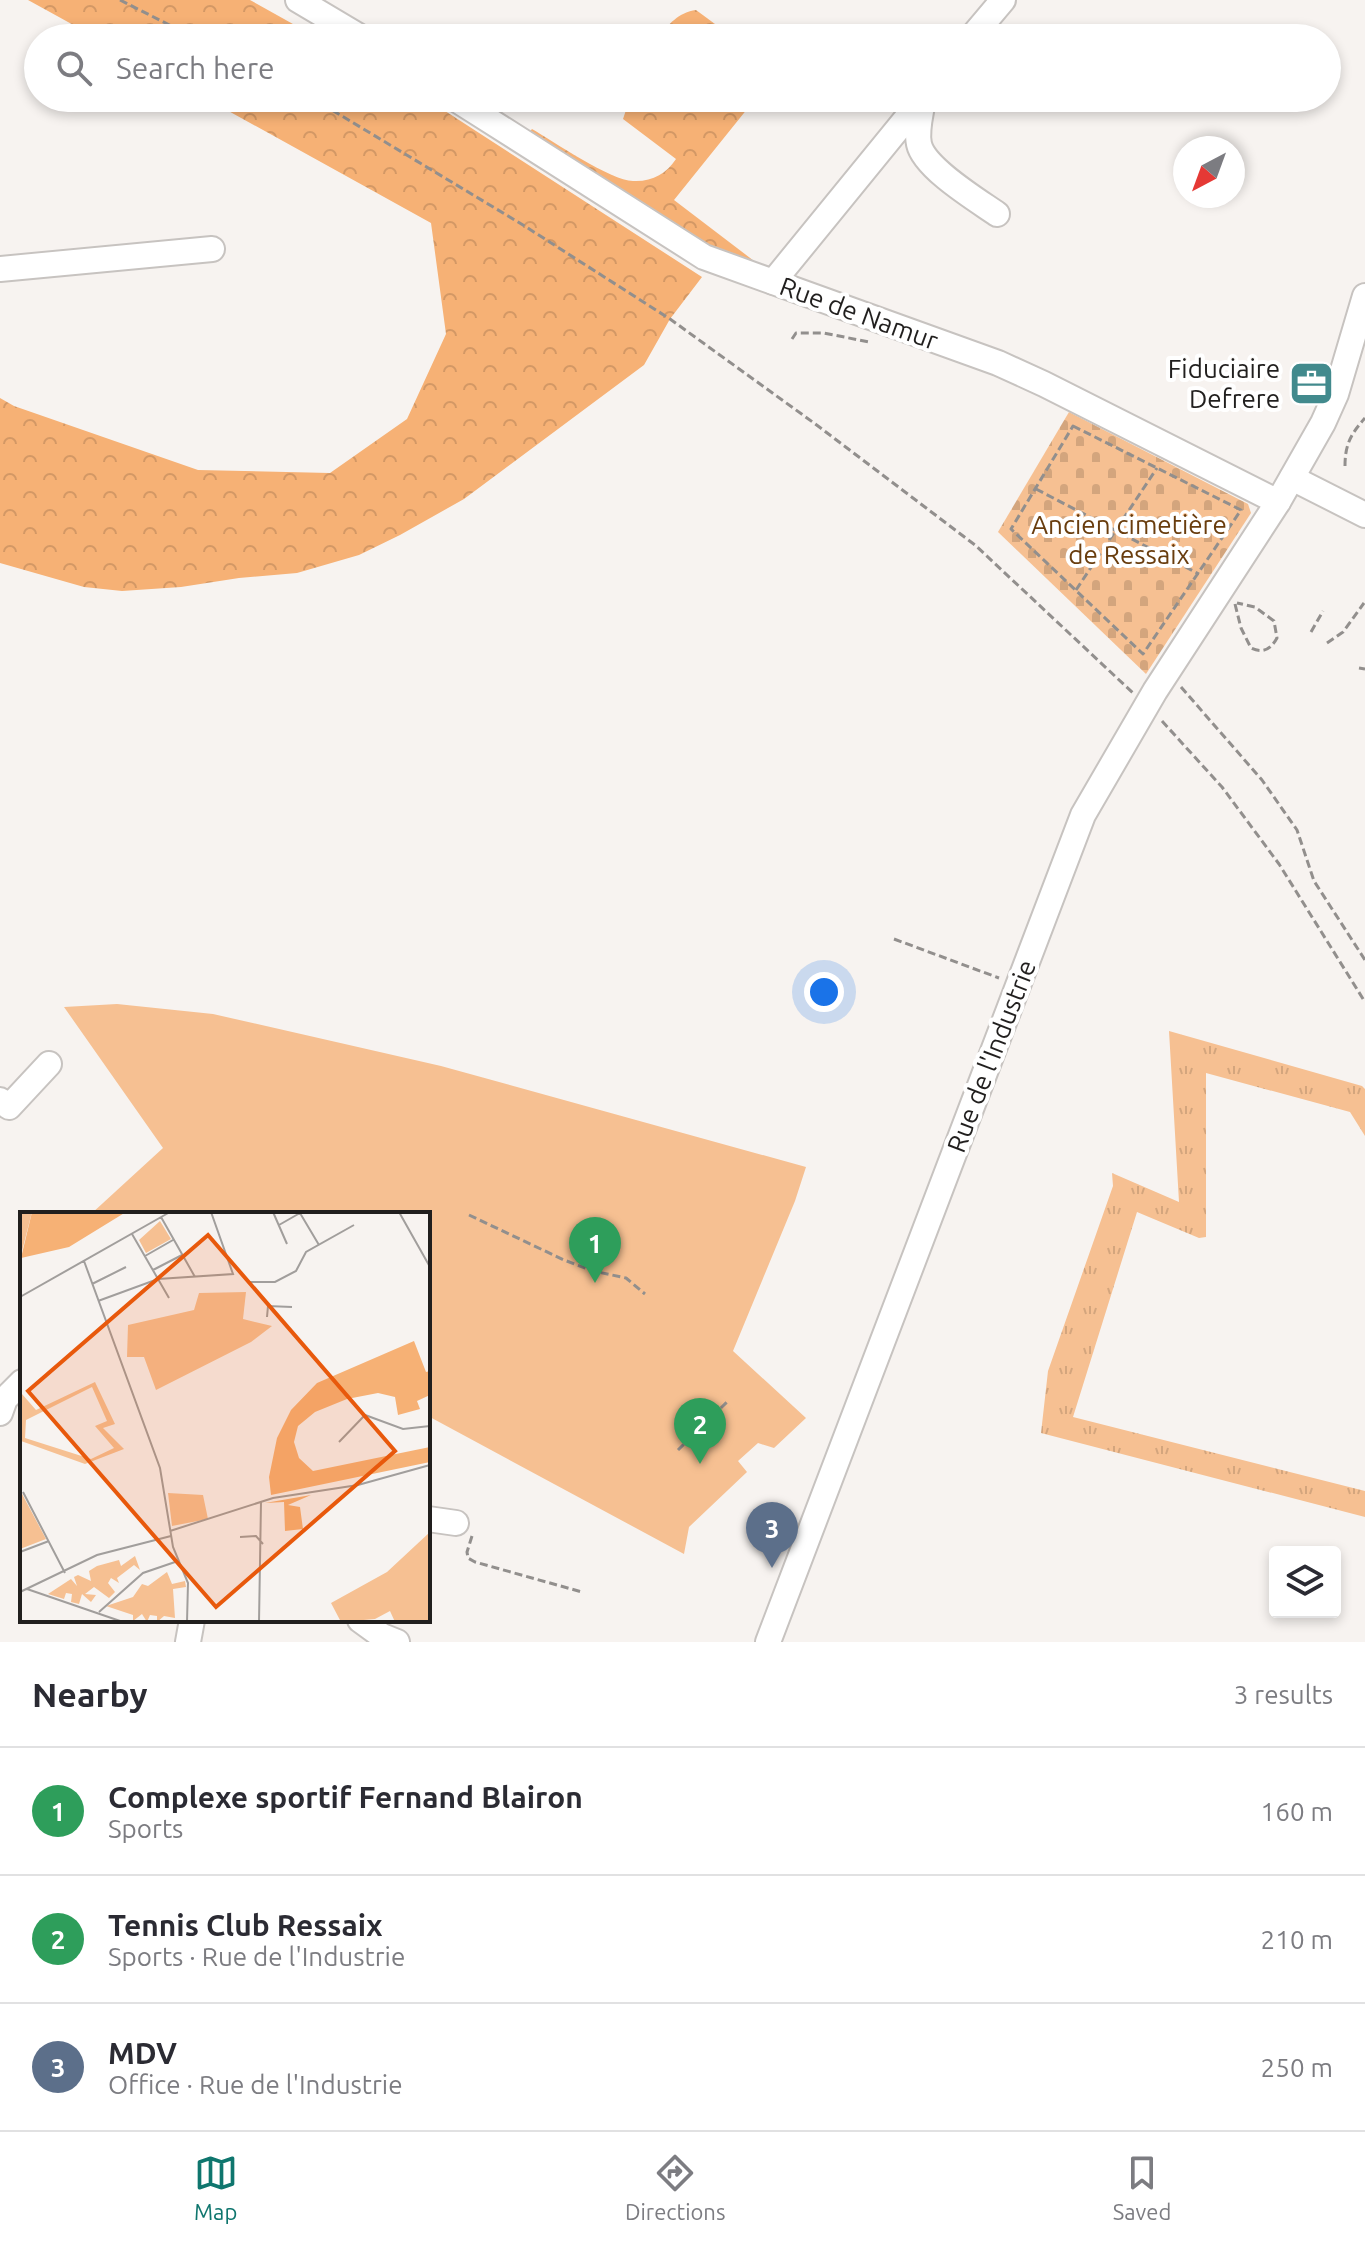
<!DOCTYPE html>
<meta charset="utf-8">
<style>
body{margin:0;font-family:Ubuntu,sans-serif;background:#f7f7f7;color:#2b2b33}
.controls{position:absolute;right:24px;bottom:24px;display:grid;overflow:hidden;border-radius:8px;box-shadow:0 4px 12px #0003}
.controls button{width:72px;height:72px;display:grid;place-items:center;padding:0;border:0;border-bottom:2px solid #e1e1e2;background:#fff;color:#2b2b33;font:40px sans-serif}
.compass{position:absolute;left:1173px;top:136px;width:72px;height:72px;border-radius:50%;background:#fff;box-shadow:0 4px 12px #0003;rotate:221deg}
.you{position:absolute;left:824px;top:992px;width:28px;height:28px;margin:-20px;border:6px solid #fff;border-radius:50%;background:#1a73e8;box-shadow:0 0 0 12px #1a73e833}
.badge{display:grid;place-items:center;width:52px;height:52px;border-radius:50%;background:#0f766e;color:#fff;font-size:26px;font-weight:700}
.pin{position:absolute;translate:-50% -66px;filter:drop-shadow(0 2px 4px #0008)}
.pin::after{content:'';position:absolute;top:42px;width:28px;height:24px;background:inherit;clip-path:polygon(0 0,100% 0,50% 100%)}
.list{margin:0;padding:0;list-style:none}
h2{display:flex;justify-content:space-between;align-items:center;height:104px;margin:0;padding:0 32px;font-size:34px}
h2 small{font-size:26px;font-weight:400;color:#7c7c81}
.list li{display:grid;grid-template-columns:52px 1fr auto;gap:24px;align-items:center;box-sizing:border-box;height:128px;padding:0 32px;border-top:2px solid #e1e1e2}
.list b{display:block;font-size:30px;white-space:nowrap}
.list p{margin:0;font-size:26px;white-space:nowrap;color:#7c7c81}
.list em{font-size:26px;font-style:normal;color:#7c7c81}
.icon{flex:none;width:44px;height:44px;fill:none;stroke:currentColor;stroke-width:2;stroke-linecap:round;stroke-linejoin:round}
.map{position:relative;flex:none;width:1365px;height:1642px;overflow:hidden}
.search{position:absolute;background:#fff;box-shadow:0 4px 12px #0003;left:24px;right:24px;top:24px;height:88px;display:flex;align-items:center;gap:20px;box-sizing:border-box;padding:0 28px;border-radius:44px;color:#7c7c81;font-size:30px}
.sheet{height:488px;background:#fff}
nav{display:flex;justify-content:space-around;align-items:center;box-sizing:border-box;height:112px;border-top:2px solid #e1e1e2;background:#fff;font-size:22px;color:#7c7c81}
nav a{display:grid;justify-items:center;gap:4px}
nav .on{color:#0f766e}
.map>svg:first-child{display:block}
.grass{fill:url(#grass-tufts)}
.forest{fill:url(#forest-crowns)}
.cemetery{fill:url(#cemetery-stones)}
.park{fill:#f6c092}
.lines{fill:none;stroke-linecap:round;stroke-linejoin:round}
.minor-casing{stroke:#c7c3c0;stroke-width:28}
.path{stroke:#928f8d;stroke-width:3;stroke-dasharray:8 4;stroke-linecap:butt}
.minor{stroke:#fff;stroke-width:24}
.labels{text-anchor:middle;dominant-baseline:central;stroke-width:8;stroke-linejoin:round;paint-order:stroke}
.street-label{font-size:26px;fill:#211f1e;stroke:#fff}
.poi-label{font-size:26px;fill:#211f1e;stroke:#fff;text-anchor:end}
.park-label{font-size:26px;fill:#693d0e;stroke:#fff}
.inset-road{fill:none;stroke:#a19e9c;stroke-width:2}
.view{fill:#e8590c;fill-opacity:0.15;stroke:#e8590c;stroke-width:4}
.inset-edge{fill:none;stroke:#211f1e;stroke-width:4}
</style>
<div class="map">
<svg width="1365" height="1642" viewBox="0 0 1365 1642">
<defs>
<pattern id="grass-tufts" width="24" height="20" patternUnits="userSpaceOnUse" patternTransform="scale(2)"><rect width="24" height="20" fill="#f6c092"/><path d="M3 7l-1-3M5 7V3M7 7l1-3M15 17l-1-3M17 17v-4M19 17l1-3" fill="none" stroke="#d3a57d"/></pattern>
<pattern id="forest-crowns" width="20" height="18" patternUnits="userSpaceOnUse" patternTransform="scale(2)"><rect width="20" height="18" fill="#f6b175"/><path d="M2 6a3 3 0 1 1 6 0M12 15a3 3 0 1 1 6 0" fill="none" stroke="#d39865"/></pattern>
<pattern id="cemetery-stones" width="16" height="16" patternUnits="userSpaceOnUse" patternTransform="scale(2)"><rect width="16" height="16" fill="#f6c092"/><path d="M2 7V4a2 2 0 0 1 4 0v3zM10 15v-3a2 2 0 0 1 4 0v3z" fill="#d3a57d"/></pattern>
</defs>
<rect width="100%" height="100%" fill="#f7f3f0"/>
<!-- grass -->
<polygon class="grass" points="1169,1031 1362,1086 1365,1089 1365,1136 1350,1112 1206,1073 1206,1237 1199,1238 1137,1212 1073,1417 1365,1491 1365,1517 1041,1433 1048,1371 1113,1186 1112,1173 1179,1202"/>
<!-- forest -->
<g class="forest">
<polygon points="28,0 250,0 318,38 97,38"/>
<path d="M696 10 734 38H659C667 25 679 12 696 10Z"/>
<polygon points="205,98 425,98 702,277 670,319 644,365 464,499 400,535 359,555 297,573 239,578 181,587 122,591 84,587 0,563 0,398 14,406 198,470 330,473 407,419 446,334 431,223"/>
<path d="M630 98H756L674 200 758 264 742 267 524 138 532 129C553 141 611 181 633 181 652 182 666 174 676 159L623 119Z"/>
</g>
<!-- cemetery -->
<polygon class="cemetery" points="1069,412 1248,504 1251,513 1146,674 998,532"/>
<!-- park -->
<polygon class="park" points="117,1004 213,1014 441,1066 806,1167 795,1201 733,1351 806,1418 774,1448 758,1443 738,1461 747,1472 689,1527 684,1554 428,1416 428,1214 91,1214 163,1148 64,1007"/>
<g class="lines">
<defs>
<g id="minor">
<polyline points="298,0 362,38"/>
<polyline points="971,38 1003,0"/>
<polyline points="454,98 704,257 998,363 1044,384 1278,502"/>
<path d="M923 100C921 114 916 130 919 144 924 168 977 200 997 214"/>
<polyline points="0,269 212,249"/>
<polyline points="773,282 923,98"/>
<polyline points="1292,478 1365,515"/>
<polyline points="0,1100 9,1107 49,1064"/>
<polyline points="0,1413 5,1399 22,1382"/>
<polyline points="428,1519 456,1523"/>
<polyline points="360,1620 382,1636 397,1642"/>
<polyline points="188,1642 192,1620"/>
<polyline points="768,1642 1083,815 1155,691 1278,502 1323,423 1336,394 1365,296"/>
</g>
</defs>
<!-- minor casing -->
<use href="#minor" class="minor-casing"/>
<!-- path -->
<g class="path">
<polyline points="120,0 195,38"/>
<polyline points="312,98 523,225 670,319 814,423 975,545 1133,693"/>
<polyline points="792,339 796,333 824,333 869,342"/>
<polygon points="1073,426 1241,510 1143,654 1011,529"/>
<path d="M1345 466C1345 444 1351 434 1365 418"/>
<polyline points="1036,489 1199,574"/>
<polyline points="1076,590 1157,468"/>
<path d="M1235 604 1241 628 1251 648C1263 654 1271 649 1277 638L1274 621 1255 607 1237 603"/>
<polyline points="1311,632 1323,611"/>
<polyline points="1327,643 1343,632 1364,603"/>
<polyline points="1359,668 1365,669"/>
<polyline points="1181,687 1262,780 1297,830 1314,881 1365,960"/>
<polyline points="1162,721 1222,787 1279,864 1365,1002"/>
<polyline points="894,939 999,978"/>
<polyline points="469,1215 564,1260 593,1271 626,1278 645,1294"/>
<polyline points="678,1450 727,1402"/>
<polyline points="472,1536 467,1552 468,1558 475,1562 582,1592"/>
</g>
<!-- minor -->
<use href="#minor" class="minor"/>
</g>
<!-- icons -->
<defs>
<symbol id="office-square" viewBox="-11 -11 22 22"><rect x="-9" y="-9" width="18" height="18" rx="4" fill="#428a8d" stroke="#fff"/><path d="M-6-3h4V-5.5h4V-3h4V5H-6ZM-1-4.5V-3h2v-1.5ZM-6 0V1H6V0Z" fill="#fff"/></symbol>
</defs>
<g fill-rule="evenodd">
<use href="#office-square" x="1286" y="358" width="51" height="51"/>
</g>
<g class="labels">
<!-- street labels -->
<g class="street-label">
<text transform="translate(859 313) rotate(20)">Rue de Namur</text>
<text transform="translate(991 1056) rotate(-69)">Rue de l'Industrie</text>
</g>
<!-- poi labels -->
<g class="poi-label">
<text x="1280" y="368">Fiduciaire<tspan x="1280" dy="30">Defrere</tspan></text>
</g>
<!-- park labels -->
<g class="park-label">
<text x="1129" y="524">Ancien cimetière<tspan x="1129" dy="30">de Ressaix</tspan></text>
</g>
</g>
<!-- overview -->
<g transform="translate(20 1212)">
<rect width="410" height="410" fill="#f7f3f0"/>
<path d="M0 0H12L0 47ZM75 170 95 212 83 216 104 237 65 252 1 229 2 182 16 198ZM72 175 87 209 75 214 94 236 71 247 5 226 6 208ZM410 320V410H375L370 399 355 407 321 410 311 391 367 360Z" fill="#f6c092" fill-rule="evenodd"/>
<path d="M12 0H106L49 35 1 46ZM394 129 406 160 410 159V183L397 189 400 197 378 203 375 185 358 181 327 187 295 200 278 214 274 230 279 246 293 259 410 235V250L251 283 249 265 257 226 271 198 297 171ZM291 283 268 293 280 295 283 317 265 319 264 290 245 291Z" fill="#f6b175"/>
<path d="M0 278 26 327 0 337ZM148 281 183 283 188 307 152 314Z" fill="#f6c092"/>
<path d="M140 9 151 27 126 41 119 28ZM226 80 223 107 252 114 231 130 136 178 124 145H107L108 113 174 98 179 81Z" fill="#f6c092"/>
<path d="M115 344 120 358 114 353 97 366 99 371 91 366 88 371 95 380 89 386 74 375 65 382 76 383 71 390 62 382 59 392 51 390 52 382 46 381 44 387 28 382 51 367 57 374 54 365 58 363 71 369 69 359 77 354 99 348 101 354ZM147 360 152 372 165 369 166 375 153 377 155 406 144 404 137 410V404L130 403 127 410 122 402 113 409V403L86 394 113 385 122 372 128 374Z" fill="#f6c092"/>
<path class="inset-road" d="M253 0 267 32M379 0 410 55M141 5 175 65M259 13 280 1 299 33M112 22 149 86M125 44 153 28M64 49 140 256 153 335 168 371 167 410M133 58 162 43M230 70H255L276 59 286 40 334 13M72 72 106 55M0 85 150 0M78 89 138 67 213 62 191 0M247 105 248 94 272 95M319 230 345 203 383 217 410 214M3 280 45 361M150 319 253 286 338 273 410 253M220 325 236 324 243 332M0 340 29 329M7 377 103 410M0 380 77 343 151 324M79 400 123 361 158 349M239 410 241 290"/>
<path class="view" d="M188 23 375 239 196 395 8 179Z"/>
<rect width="410" height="410" class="inset-edge"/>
</g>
</svg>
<div class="controls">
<button><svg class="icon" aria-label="layers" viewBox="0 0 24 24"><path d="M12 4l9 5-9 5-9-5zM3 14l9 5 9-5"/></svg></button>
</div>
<svg class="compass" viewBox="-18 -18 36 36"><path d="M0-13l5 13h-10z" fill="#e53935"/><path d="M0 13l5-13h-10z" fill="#7c7c81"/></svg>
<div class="you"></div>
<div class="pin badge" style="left:595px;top:1283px;background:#2e9e5b">1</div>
<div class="pin badge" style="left:700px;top:1464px;background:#2e9e5b">2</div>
<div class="pin badge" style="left:772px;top:1568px;background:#5c6f8a">3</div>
<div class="search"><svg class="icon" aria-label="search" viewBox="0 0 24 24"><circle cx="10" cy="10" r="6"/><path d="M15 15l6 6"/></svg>Search here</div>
</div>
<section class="sheet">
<h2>Nearby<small>3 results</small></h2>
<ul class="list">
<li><span class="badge" style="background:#2e9e5b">1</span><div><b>Complexe sportif Fernand Blairon</b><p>Sports</p></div><em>160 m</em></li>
<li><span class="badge" style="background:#2e9e5b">2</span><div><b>Tennis Club Ressaix</b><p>Sports · Rue de l'Industrie</p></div><em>210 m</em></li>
<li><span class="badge" style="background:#5c6f8a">3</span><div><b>MDV</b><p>Office · Rue de l'Industrie</p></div><em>250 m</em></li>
</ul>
</section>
<nav>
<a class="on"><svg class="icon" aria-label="map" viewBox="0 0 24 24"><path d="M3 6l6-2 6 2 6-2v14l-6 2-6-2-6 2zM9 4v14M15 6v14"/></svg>Map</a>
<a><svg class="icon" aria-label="directions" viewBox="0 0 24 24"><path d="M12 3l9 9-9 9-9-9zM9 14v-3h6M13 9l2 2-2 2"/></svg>Directions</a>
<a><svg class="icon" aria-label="saved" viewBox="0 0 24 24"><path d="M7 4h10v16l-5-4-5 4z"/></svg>Saved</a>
</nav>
